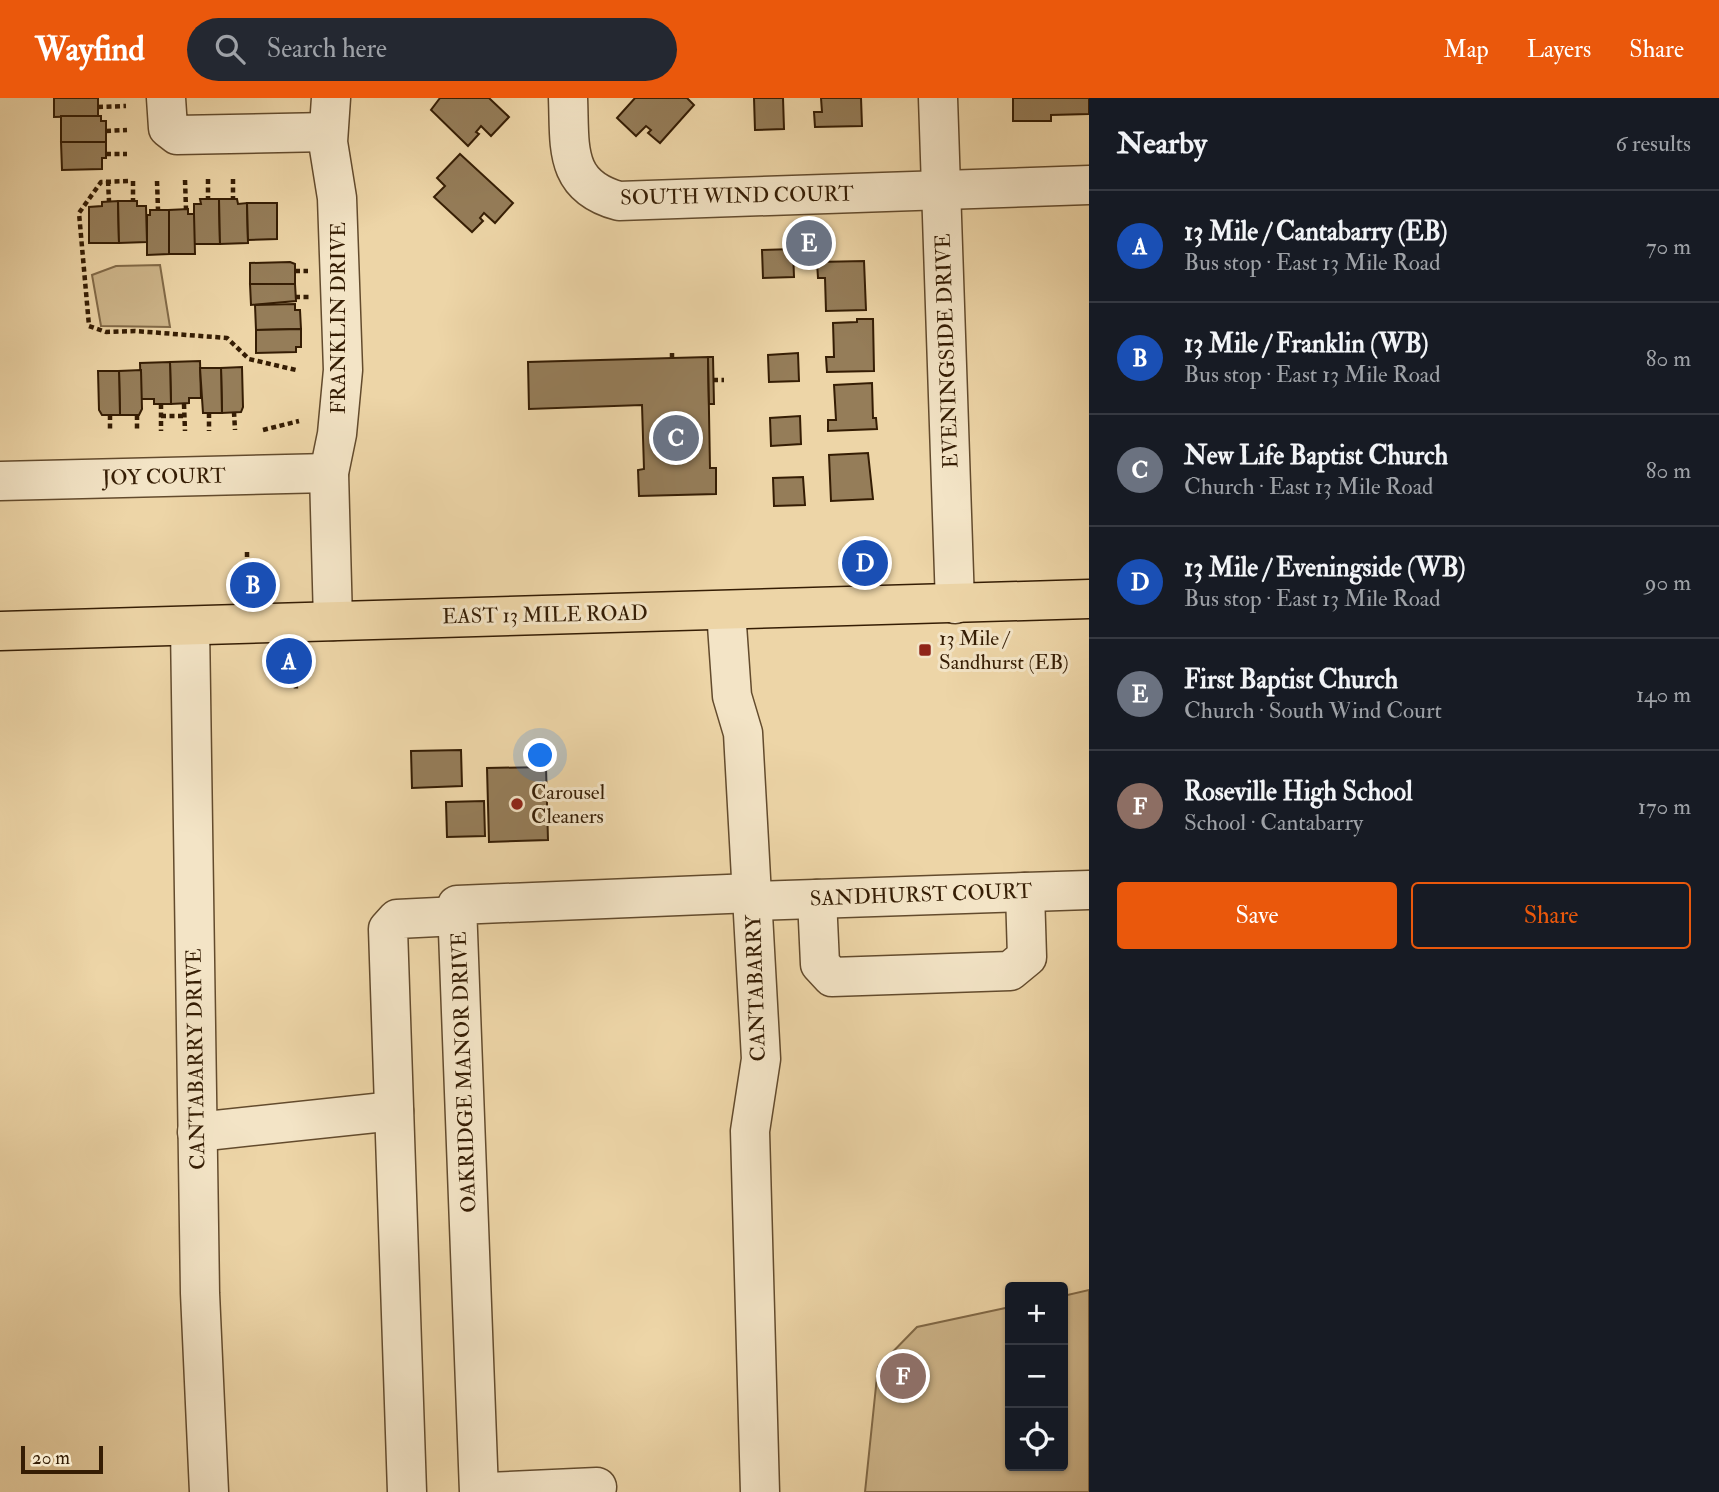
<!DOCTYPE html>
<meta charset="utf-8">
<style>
body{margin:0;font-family:"IM FELL Double Pica",serif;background:#242831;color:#f1f3f6}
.controls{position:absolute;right:21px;bottom:21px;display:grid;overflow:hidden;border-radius:7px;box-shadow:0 2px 5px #0004}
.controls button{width:63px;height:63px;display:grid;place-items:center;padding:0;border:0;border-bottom:2px solid #363941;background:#171b24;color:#f1f3f6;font:35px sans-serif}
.scale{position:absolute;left:21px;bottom:18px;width:82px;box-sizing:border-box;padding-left:7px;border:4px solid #351d04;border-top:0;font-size:19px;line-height:24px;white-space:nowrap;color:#351d04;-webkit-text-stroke:5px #f3e4c6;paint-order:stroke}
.you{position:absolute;left:541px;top:658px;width:24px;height:24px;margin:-18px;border:5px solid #fff;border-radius:50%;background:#1a73e8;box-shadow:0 0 0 10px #1a73e833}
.badge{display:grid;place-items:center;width:46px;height:46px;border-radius:50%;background:#ea580c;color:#fff;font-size:23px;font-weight:700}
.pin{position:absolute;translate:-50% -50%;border:4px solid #fff;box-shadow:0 2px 7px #0006}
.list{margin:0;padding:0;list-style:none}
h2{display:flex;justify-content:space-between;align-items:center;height:91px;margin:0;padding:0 28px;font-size:30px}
h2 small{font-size:23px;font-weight:400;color:#9ea1a6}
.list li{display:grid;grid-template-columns:46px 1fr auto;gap:21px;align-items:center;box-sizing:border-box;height:112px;padding:0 28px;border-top:2px solid #363941}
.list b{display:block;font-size:26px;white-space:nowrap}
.list p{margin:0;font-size:23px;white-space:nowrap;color:#9ea1a6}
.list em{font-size:23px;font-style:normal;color:#9ea1a6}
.actions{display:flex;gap:14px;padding:21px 28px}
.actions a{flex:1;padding:16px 0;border:2px solid #ea580c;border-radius:7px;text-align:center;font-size:24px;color:#ea580c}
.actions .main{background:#ea580c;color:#fff}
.icon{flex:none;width:38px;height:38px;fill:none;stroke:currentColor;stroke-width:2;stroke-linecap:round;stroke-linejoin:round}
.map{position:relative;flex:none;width:1089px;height:1394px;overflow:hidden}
header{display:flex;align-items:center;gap:42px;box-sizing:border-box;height:98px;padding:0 35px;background:#ea580c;color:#fff}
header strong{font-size:33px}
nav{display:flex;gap:38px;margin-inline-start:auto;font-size:24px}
.search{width:490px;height:63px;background:#242831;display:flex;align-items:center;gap:18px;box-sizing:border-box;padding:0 24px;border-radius:38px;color:#9ea1a6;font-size:26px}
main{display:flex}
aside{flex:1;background:#171b24}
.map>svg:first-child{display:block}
.green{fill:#ceb68b;stroke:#826a48;stroke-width:2}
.building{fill:#957d59;stroke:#351d04;stroke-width:2}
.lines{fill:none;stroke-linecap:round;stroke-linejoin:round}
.minor-casing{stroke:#634b2d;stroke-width:41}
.major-casing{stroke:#351d04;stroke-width:41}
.path{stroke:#351d04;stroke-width:4.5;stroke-dasharray:5 3.5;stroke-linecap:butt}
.minor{stroke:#f3e4c6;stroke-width:38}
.major{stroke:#edd5a7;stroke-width:38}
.poi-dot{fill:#8f2418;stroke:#f3e4c6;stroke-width:2.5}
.labels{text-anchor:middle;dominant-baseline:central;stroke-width:6;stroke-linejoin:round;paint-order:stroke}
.street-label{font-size:21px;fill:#351d04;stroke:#f3e4c6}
.poi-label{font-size:21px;fill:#351d04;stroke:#f3e4c6;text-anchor:start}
</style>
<header>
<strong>Wayfind</strong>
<div class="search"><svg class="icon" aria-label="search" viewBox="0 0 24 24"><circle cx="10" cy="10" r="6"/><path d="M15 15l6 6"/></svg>Search here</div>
<nav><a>Map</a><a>Layers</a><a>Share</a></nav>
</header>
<main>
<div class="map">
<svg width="1089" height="1394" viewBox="0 0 1089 1394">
<rect width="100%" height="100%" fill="#edd5a7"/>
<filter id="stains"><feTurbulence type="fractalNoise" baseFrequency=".00286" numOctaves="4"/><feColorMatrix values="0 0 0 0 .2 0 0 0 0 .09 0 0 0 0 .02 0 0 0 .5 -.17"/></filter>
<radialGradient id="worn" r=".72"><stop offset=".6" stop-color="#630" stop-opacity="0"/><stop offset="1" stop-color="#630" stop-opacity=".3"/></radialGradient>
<!-- green -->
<g class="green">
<polygon points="160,167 170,229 101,228 92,177 116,168"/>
<polygon points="1089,1192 1089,1394 865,1394 878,1269 917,1229 1010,1209 1010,1368 1063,1368 1063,1198"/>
</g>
<!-- building -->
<g class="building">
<polygon points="54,0 98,0 98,18 54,19"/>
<polygon points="440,0 489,0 509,19 491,38 481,28 476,34 479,36 468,48 431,12"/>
<polygon points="635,0 687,0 694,7 660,45 648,35 651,32 646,28 636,38 617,20"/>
<polygon points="754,0 783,0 784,31 755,32"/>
<polygon points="821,0 861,0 862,28 815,29 814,14 822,14"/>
<polygon points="1013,0 1089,0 1089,16 1051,17 1051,23 1013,23"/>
<polygon points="61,18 101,18 101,23 106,23 106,44 61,44"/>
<polygon points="61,44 106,44 106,60 102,60 102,71 62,72"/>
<polygon points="460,56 513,105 495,125 484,115 480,120 483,123 472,134 434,99 445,88 437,80"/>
<polygon points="200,101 219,101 220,146 194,146 194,106 201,106"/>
<polygon points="219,101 237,101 238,106 247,105 248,145 220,146"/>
<polygon points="118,103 119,145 89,145 89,109 102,108 102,104"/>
<polygon points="118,103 137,103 137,108 146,108 147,144 119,145"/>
<polygon points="247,105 277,105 277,141 248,142"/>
<polygon points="188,111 188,116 194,116 195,156 169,156 169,112"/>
<polygon points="150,112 169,112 169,156 147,157 147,117 150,117"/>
<polygon points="793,151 794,179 763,180 762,152"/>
<polygon points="864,163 866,212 826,213 825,180 818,180 817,164"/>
<polygon points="290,164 295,166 295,186 250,186 250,165"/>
<polygon points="250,186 295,186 296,203 251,207"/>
<polygon points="295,206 295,212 300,212 301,231 256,232 255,207"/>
<polygon points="857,221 873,221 874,273 827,274 826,259 834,259 833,225 857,224"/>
<polygon points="301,231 301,249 296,249 296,254 256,255 256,232"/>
<polygon points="798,255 799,283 769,284 768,257"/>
<polygon points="708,259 710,370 716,370 716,396 639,398 638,372 644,371 642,307 529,311 528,264"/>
<polygon points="708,259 713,259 714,306 709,306"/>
<polygon points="200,263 201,300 189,300 189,305 171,306 170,264"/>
<polygon points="170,264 171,306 154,306 154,301 141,301 140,265"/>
<polygon points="242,269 243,309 241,314 222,315 221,270"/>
<polygon points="200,270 221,270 222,315 203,315"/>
<polygon points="141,272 142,311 139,317 120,317 119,273"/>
<polygon points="98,273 119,273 120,317 102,317 99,312"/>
<polygon points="872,285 873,320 876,320 877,331 828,333 828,322 836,322 834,287"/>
<polygon points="800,318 801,346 771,348 770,320"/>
<polygon points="868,355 873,401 831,403 829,357"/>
<polygon points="803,379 805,407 774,408 773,380"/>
<polygon points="461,652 462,688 412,690 411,653"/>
<polygon points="546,669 548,742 489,744 487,670"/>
<polygon points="484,703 485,738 447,739 446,704"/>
</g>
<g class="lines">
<defs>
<g id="minor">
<polyline points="166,0 168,30 177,37 328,34"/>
<polyline points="331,0 328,44 337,100 343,272 337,336 329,375 333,523"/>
<path d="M568 0C570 48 563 88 619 103L1089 87"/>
<polyline points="938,0 955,506"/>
<polyline points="0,383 329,375"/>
<polyline points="726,513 732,598 743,635 761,961 750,1033 760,1394"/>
<polyline points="190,528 200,1195 209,1394"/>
<polyline points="817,801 820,866 832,879 1010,873 1027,859 1025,794"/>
<polyline points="752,803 1089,792"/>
<polyline points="197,1034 394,1013"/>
<polyline points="407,1394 388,831 397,821 458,818"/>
<polyline points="479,1394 457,807 752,795"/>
<polyline points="488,1394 597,1389"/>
</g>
<polyline id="major" points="0,533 1089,501"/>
</defs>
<!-- minor casing -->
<use href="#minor" class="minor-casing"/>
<!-- major casing -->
<use href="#major" class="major-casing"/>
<!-- path -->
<g class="path">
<polyline points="98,9 126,8"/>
<polyline points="106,33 127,32"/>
<polyline points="106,56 127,56"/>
<polyline points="208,81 208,101"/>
<polyline points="233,81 233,101"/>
<polyline points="185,82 186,111"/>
<polyline points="108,83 109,103"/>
<polyline points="128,83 101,84 79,115 89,228 106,234 135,233 227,240 249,261 296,272"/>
<polyline points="133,83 133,103"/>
<polyline points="157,83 158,112"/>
<polyline points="295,173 308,173"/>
<polyline points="295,199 309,199"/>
<polyline points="672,255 672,260"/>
<polyline points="713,282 724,282"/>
<polyline points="161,306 161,333"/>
<polyline points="184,306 185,333"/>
<polyline points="234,314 235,332"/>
<polyline points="209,315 209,333"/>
<polyline points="110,317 110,333"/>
<polyline points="137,317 137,333"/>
<polyline points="161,318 184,318"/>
<polyline points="263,332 299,323"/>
<polyline points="247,454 247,489"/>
<polyline points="295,560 296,593"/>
</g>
<!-- minor -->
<use href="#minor" class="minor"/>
<!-- major -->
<use href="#major" class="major"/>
</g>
<!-- markers -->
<g class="poi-dot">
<rect x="918" y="545" width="14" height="14" rx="3.5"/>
<circle cx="517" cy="706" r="7"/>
</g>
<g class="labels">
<!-- street labels -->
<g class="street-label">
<text transform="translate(737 98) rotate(-1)">SOUTH WIND COURT</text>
<text transform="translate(338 220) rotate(-90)">FRANKLIN DRIVE</text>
<text transform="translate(947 253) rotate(-92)">EVENINGSIDE DRIVE</text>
<text transform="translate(164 379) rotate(-1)">JOY COURT</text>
<text transform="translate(545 517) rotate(-1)">EAST 13 MILE ROAD</text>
<text transform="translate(921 797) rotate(-2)">SANDHURST COURT</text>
<text transform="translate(756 890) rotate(-92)">CANTABARRY</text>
<text transform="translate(196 961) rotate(-91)">CANTABARRY DRIVE</text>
<text transform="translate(464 974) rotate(-92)">OAKRIDGE MANOR DRIVE</text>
</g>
<!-- poi labels -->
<g class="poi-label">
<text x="939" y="540">13 Mile /<tspan x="939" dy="24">Sandhurst (EB)</tspan></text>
<text x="531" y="694">Carousel<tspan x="531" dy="24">Cleaners</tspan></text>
</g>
</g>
<rect width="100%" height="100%" filter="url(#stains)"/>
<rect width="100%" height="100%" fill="url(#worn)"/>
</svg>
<div class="controls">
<button>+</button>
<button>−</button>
<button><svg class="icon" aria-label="locate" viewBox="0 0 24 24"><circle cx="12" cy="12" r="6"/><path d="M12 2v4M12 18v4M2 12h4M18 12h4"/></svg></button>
</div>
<div class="scale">20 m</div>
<div class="you"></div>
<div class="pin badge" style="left:289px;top:563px;background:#1a4fb4">A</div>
<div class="pin badge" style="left:253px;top:487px;background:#1a4fb4">B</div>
<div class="pin badge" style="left:676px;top:340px;background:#6b7280">C</div>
<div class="pin badge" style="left:865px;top:465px;background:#1a4fb4">D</div>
<div class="pin badge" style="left:809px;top:145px;background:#6b7280">E</div>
<div class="pin badge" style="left:903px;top:1278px;background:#8d6e63">F</div>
</div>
<aside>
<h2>Nearby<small>6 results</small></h2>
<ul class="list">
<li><span class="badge" style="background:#1a4fb4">A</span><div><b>13 Mile / Cantabarry (EB)</b><p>Bus stop · East 13 Mile Road</p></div><em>70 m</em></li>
<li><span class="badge" style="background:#1a4fb4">B</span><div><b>13 Mile / Franklin (WB)</b><p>Bus stop · East 13 Mile Road</p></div><em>80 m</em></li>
<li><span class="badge" style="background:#6b7280">C</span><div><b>New Life Baptist Church</b><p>Church · East 13 Mile Road</p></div><em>80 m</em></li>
<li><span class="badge" style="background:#1a4fb4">D</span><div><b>13 Mile / Eveningside (WB)</b><p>Bus stop · East 13 Mile Road</p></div><em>90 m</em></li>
<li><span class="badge" style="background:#6b7280">E</span><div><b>First Baptist Church</b><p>Church · South Wind Court</p></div><em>140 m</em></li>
<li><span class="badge" style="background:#8d6e63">F</span><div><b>Roseville High School</b><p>School · Cantabarry</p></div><em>170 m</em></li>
</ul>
<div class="actions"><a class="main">Save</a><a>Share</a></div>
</aside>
</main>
